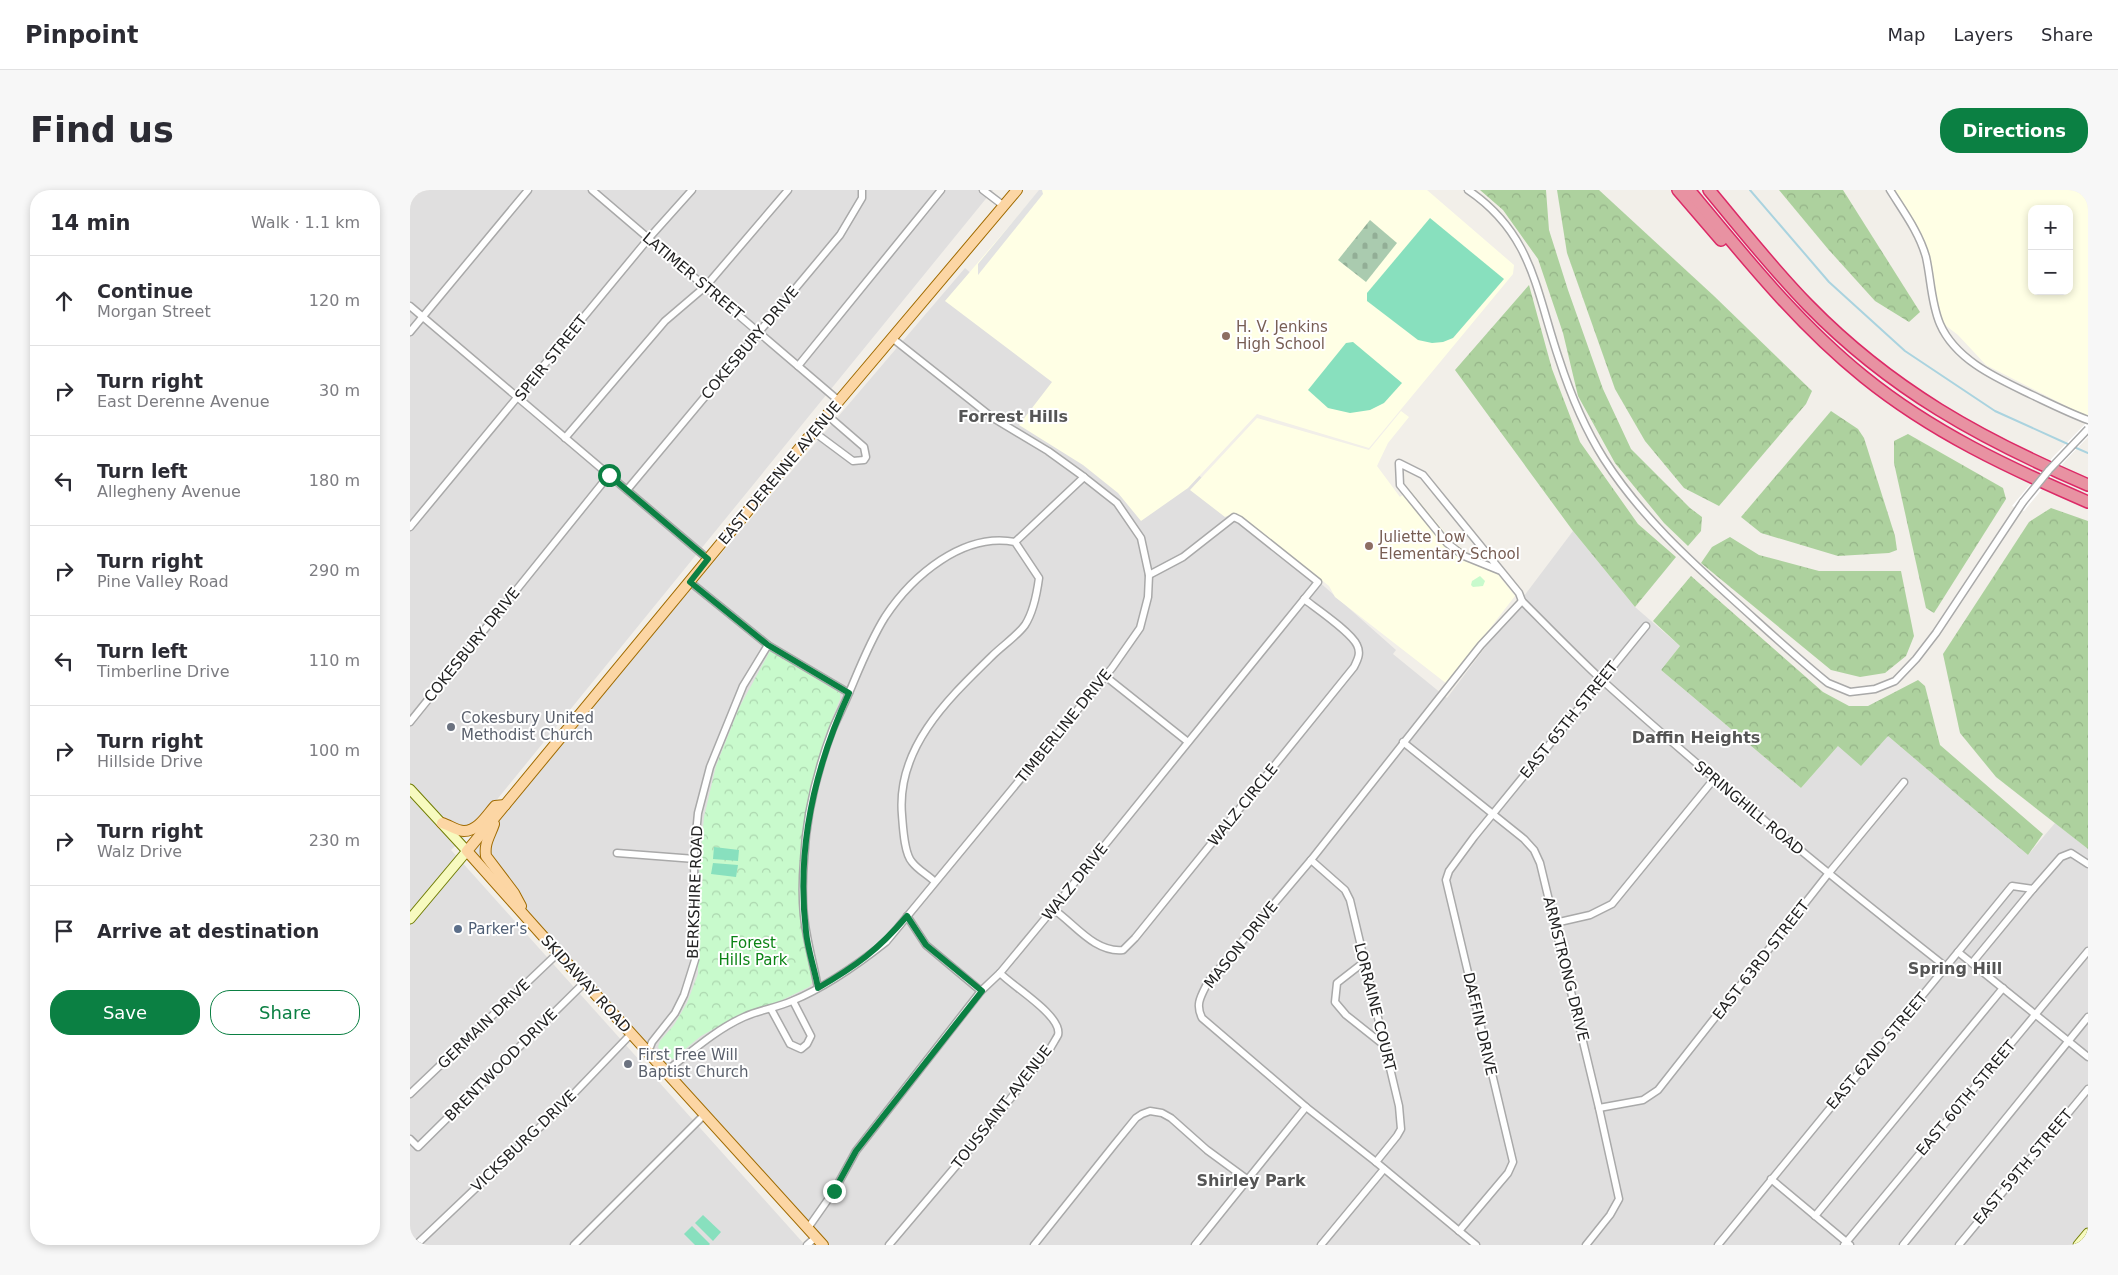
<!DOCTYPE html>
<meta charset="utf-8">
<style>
body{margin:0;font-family:"DejaVu Sans",sans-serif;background:#f7f7f7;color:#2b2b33}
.controls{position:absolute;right:15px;top:15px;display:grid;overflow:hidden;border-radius:10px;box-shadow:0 2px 8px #0003}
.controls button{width:45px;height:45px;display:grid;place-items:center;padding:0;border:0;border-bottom:1px solid #e1e1e2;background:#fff;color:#2b2b33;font:25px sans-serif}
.stop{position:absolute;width:15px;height:15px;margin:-11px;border:4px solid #0b8043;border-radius:50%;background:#fff}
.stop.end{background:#0b8043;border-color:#fff;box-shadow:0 1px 5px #0008}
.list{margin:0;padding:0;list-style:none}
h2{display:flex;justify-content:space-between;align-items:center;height:65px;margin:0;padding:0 20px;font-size:21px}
h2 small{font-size:16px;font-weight:400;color:#7c7c81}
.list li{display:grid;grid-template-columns:32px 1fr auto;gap:15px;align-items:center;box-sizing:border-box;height:90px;padding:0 20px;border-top:1px solid #e1e1e2}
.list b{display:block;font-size:19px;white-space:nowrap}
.list p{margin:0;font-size:16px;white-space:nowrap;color:#7c7c81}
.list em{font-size:16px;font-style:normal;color:#7c7c81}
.actions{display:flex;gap:10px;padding:15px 20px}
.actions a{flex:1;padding:11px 0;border:1px solid #0b8043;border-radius:20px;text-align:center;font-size:18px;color:#0b8043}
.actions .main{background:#0b8043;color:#fff}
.icon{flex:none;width:28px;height:28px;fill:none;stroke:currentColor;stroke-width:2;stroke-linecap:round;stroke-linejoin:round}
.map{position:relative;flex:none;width:1678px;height:1055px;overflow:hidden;border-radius:20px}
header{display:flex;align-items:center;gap:30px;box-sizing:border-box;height:70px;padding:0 25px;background:#fff;border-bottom:1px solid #e1e1e2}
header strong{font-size:24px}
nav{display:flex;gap:28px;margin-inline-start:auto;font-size:18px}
.intro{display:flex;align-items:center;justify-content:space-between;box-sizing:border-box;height:120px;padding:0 30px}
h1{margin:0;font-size:35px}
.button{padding:12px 22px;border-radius:20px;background:#0b8043;color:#fff;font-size:18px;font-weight:700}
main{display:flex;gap:30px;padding:0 30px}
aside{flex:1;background:#fff;border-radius:20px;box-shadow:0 2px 8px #0003}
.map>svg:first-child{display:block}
.residential{fill:#e0dfdf}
.education{fill:#ffffe5;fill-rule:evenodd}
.forest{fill:url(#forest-crowns)}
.cemetery{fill:url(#cemetery-stones)}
.park{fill:url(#park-crowns)}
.pitch{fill:#88e0be}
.parking{fill:#e2e2e2}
.pier{fill:#fff}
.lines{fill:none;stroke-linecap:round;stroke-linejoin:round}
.stream{stroke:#aad3df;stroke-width:2}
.street-casing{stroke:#a9a9a9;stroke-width:9}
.secondary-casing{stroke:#707d05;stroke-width:11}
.primary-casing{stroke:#a06b00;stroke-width:12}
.highway-casing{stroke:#dc2a67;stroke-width:14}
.street{stroke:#fff;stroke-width:6}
.secondary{stroke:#f7fabf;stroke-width:9}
.primary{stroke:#fcd6a4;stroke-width:10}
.highway{stroke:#e892a2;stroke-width:11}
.street-bridge-casing{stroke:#a9a9a9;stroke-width:9;stroke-linecap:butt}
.street-bridge{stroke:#fff;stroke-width:6}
.route{stroke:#0b8043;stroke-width:6}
.education-dot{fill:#8d6e63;stroke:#fff;stroke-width:2}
.worship-dot{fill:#6b7280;stroke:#fff;stroke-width:2}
.service-dot{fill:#5c6f8a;stroke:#fff;stroke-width:2}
.labels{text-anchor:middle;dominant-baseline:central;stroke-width:4;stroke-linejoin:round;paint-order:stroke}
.street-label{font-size:15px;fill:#222;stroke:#fff}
.education-label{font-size:15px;fill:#785e54;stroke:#fff;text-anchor:start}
.worship-label{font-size:15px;fill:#5b616d;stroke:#fff;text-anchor:start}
.service-label{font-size:15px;fill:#4e5e75;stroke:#fff;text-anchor:start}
.park-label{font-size:15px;fill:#0c8416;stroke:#fff}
.neighbourhood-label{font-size:16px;font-weight:bold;fill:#555;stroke:#fff}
</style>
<header>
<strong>Pinpoint</strong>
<nav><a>Map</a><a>Layers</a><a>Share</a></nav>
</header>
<div class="intro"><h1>Find us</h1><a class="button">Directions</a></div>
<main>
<aside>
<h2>14 min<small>Walk · 1.1 km</small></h2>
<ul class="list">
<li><svg class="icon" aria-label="ahead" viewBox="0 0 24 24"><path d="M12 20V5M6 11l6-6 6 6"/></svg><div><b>Continue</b><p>Morgan Street</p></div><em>120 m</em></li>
<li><svg class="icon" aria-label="right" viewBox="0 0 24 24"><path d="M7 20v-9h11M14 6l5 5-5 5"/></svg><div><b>Turn right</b><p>East Derenne Avenue</p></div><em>30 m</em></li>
<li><svg class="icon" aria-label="left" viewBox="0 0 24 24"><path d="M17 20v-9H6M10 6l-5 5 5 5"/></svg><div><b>Turn left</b><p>Allegheny Avenue</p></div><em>180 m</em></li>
<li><svg class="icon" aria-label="right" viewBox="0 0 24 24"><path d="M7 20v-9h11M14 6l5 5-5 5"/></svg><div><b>Turn right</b><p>Pine Valley Road</p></div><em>290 m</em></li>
<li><svg class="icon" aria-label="left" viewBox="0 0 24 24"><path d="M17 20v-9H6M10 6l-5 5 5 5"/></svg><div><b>Turn left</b><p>Timberline Drive</p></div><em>110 m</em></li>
<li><svg class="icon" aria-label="right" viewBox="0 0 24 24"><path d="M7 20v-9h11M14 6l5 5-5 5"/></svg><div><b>Turn right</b><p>Hillside Drive</p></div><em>100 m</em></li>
<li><svg class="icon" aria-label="right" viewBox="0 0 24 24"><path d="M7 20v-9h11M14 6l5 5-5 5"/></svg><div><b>Turn right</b><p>Walz Drive</p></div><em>230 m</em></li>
<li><svg class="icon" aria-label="arrive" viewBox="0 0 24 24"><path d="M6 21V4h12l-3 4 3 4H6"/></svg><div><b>Arrive at destination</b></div></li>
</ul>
<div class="actions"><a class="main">Save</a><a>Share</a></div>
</aside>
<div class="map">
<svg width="1678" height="1055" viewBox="0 0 1678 1055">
<defs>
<pattern id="forest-crowns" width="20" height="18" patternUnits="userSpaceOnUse" patternTransform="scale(1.25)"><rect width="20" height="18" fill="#add19e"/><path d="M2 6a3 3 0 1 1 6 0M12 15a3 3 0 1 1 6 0" fill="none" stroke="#95b388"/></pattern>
<pattern id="cemetery-stones" width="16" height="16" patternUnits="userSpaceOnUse" patternTransform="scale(1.25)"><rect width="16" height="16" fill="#aacbaf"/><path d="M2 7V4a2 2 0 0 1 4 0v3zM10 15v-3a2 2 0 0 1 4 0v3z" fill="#92ae96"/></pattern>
<pattern id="park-crowns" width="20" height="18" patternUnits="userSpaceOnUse" patternTransform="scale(1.25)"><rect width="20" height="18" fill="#c8facc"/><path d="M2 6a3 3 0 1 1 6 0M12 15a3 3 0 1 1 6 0" fill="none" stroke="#acd6af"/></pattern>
</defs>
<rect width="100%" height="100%" fill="#f2efe9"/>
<!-- residential -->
<g class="residential">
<polygon points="0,0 583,0 63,639 41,660 395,1055 0,1055"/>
<polygon points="555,78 986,460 983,464 1037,508 1163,341 1225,417 1270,456 1251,480 1391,598 1428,556 1478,546 1618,665 1645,633 1678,659 1678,1055 414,1055 57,661"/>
</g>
<!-- education -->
<g class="education">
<polygon points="630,0 1017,0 1104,75 1103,84 959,258 847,224 778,298 731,331 708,303 673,275 609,235 642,192 535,111"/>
<path d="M1483 0H1678V227L1576 175 1548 145 1535 135 1530 128 1512 46ZM1622 19H1659V101H1622Z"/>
<polygon points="991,221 999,227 978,253 967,276 990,307 1000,300 1043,352 1063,366 1069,361 1105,406 1037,494 925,407 919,396 831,326 822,324 815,327 780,300 847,228 959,260"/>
</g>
<!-- forest -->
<g class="forest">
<polygon points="1070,0 1136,0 1139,40 1158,100 1193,199 1221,259 1280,318 1292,327 1291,341 1278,356 1254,333 1205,273 1168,206 1153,143 1128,69 1093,20"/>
<polygon points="1147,0 1189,0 1304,106 1402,201 1396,214 1309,316 1274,298 1235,251 1205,199 1157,63"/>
<polygon points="1369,0 1433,0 1510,122 1499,132 1465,111 1418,59"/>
<polygon points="1119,95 1142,179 1170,252 1228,334 1266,367 1225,417 1163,341 1045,180"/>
<polygon points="1421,221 1448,239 1454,248 1485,346 1487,360 1479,363 1428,366 1351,343 1331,327"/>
<polygon points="1498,244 1593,298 1596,309 1524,423 1516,418 1484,273 1484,251"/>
<polygon points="1641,318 1678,331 1678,659 1586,587 1550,543 1533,464 1619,332"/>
<polygon points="1320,347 1349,365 1409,381 1491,381 1504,446 1496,466 1475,483 1450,487 1421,480 1291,373 1302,357"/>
<polygon points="1281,386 1413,502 1439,516 1458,516 1508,490 1515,496 1530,555 1633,644 1618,665 1478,546 1451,576 1428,556 1391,598 1251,480 1270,456 1243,431"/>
</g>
<!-- cemetery -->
<polygon class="cemetery" points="960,30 987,53 956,92 928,70"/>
<!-- park -->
<g class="park">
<polygon points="1070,386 1075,391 1073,396 1063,397 1061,395 1062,391"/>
<polygon points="360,461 430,503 430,509 414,549 401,601 394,647 394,730 402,793 399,797 370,811 325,827 291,846 263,869 255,868 248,857 250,851 264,835 277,813 288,784 289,686 294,627 306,576 329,518"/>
</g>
<!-- pitch -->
<g class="pitch">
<polygon points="1020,28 1094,89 1043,148 1033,152 1022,153 1008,150 957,111 957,103"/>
<polygon points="943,152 992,193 974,213 960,220 940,223 918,218 898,200 936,153"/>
<polygon points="304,657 329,660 328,671 303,669"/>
<polygon points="303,673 328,675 326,687 301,684"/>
<polygon points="293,1025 311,1042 303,1051 285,1033"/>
<polygon points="282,1036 300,1054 299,1055 285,1055 274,1044"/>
</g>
<!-- parking -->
<polygon class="parking" points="629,0 632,0 633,4 568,85 568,74"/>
<!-- pier -->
<polygon class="pier" points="1678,231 1678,247 1656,270 1614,321 1602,316 1643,267"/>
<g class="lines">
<!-- stream -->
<g class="stream">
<polyline points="1340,0 1419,92 1495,161 1585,221 1660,255"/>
<polyline points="1664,257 1678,263"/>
</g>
<defs>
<g id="street">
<polyline points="182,0 429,211"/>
<polyline points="573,0 594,16"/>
<path d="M1058 0C1123 44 1126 102 1149 169 1160 203 1175 239 1194 269 1230 325 1278 369 1327 413 1357 440 1387 468 1418 493L1440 502 1465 499 1485 491 1506 469 1526 443 1613 312"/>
<path d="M1480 0C1493 21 1509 42 1516 67 1521 89 1521 113 1530 134 1546 171 1589 189 1622 205 1641 214 1659 223 1678 230"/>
<polyline points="0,116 298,369"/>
<polyline points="0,142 118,0"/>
<polyline points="388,176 531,0"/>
<polyline points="404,242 443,271 454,270 456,267 454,257 417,225"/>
<polyline points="155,248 255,131 296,96 378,0"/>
<polyline points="217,300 430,45 452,8 452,0"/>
<polyline points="0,337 239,48 282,0"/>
<polyline points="605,352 674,287"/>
<path d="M1091 381 1054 366 1037 353 990 295 989 273 1013 285 1109 403 1112 411C1139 438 1165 465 1193 491 1304 591 1419 685 1536 777"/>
<polyline points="280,392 358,455 439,503"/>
<polyline points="695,486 778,552"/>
<polyline points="0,532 199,285"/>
<polyline points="993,552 1114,649 1124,660 1130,673 1189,918 1209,1009 1200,1025 1176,1055"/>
<polyline points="207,663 285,669"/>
<polyline points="901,670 935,700 940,710 989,916 991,939 987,946 966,972"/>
<path d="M643 719C664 733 684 763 713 760L725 748 944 477C948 469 951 463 947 455 941 442 907 419 894 409"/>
<polyline points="497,726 516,755 571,801"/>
<polyline points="1145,733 1180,725 1202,714 1304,589"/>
<polyline points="1548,762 1678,867"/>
<polyline points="954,772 927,793 925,812 936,825 970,852 974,852"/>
<polyline points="1562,773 1623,699"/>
<path d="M408 798C405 781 400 763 397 746 392 722 392 695 394 670 396 627 407 581 422 541 427 528 434 516 439 503 450 477 460 451 475 427 502 386 553 342 605 352L629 388C627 403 624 421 615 435 607 446 592 456 582 466 538 509 486 558 492 625 493 637 494 663 502 672 508 680 518 685 525 692"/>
<polyline points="361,819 380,854 391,859 397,854 401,846 383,811"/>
<polyline points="238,862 242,852 265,823 274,805 285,770 284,665 288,623 300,577 333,496 358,455"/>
<path d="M255 882C280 863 305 840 334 827 349 820 366 818 382 811 416 797 447 775 476 752L702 478 730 438 738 407 739 385 731 348 707 313 674 287 638 261 583 228 482 148"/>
<polyline points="0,904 148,763"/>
<polyline points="1189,918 1233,910 1248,900 1418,684 1494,592"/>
<polyline points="0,949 8,957 174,793"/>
<polyline points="1361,989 1440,1055"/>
<polyline points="1405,1026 1593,798"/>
<polyline points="398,1038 424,1001 446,961 571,801 590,783 643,719 908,392 830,330 824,327 773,367 739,385"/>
<polyline points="1049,1041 1098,983 1103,972 1036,690 1039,681 1064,647 1236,436"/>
<polyline points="6,1055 150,918 221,844"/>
<polyline points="164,1055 294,925"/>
<polyline points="397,1055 406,1047"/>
<path d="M479 1055 557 963 640 859C642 855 646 849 648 845 653 826 602 796 590 783"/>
<polyline points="624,1055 704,955 726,928 732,924 740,921 752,923 761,928 797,960 838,990"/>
<polyline points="785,1055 896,917"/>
<polyline points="911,1055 974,979"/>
<path d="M1066 1055 966 972 896 917 792 828C785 814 791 806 798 792L901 670 1071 455 1112 411"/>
<polyline points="1308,1055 1602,696 1623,699 1651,667 1661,663 1678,674"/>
<polyline points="1434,1055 1678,761"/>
<polyline points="1493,1055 1678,827"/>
<polyline points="1549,1055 1678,899"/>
</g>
<g id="secondary">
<polyline points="0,599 57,661 0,729"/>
<polyline points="1668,1055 1678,1043"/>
</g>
<g id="primary">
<path d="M32 633C39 635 47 641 54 641 68 641 77 625 85 616L95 615"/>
<path d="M84 634C80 646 74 653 76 666L104 703 111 716"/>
<polyline points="413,1055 148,763 57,661 417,225 607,0"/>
</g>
<g id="highway">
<polyline points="1268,0 1311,50"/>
<path d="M1279 0C1334 66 1387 133 1454 187 1522 242 1599 278 1678 312"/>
<path d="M1299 0C1331 39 1363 79 1398 115 1481 200 1571 249 1678 295"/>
</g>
</defs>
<!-- street casing -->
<use href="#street" class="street-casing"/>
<!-- secondary casing -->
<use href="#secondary" class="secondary-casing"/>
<!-- primary casing -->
<use href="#primary" class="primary-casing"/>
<!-- highway casing -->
<use href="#highway" class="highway-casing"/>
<!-- street -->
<use href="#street" class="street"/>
<!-- secondary -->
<use href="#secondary" class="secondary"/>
<!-- primary -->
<use href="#primary" class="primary"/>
<!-- highway -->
<use href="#highway" class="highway"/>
<defs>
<polyline id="street-bridge" points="1613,312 1639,280 1678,239"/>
</defs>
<!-- street-bridge casing -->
<use href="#street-bridge" class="street-bridge-casing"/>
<!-- street-bridge -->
<use href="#street-bridge" class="street-bridge"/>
</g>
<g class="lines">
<!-- route -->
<path class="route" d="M199 285 298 369 280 392 358 455 439 503C404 579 386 658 396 742 398 761 405 780 408 798 446 776 468 760 497 726L516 755 572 801 446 961 424 1001"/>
</g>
<!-- markers -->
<g class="education-dot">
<circle cx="816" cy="146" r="5"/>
<circle cx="959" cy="356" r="5"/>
</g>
<g class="worship-dot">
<circle cx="41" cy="537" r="5"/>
<circle cx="218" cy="874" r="5"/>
</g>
<circle class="service-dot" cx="48" cy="739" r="5"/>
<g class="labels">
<!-- street labels -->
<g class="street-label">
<text transform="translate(283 86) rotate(40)">LATIMER STREET</text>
<text transform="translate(340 153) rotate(-50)">COKESBURY DRIVE</text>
<text transform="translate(141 168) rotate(-51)">SPEIR STREET</text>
<text transform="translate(370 283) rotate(-50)">EAST DERENNE AVENUE</text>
<text transform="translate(62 455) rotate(-51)">COKESBURY DRIVE</text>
<text transform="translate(1159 530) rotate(-51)">EAST 65TH STREET</text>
<text transform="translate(654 536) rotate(-51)">TIMBERLINE DRIVE</text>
<text transform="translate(833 615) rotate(-51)">WALZ CIRCLE</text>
<text transform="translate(1339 618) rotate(40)">SPRINGHILL ROAD</text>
<text transform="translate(665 692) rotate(-51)">WALZ DRIVE</text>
<text transform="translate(285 702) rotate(-88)">BERKSHIRE ROAD</text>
<text transform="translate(831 755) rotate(-51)">MASON DRIVE</text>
<text transform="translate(1351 770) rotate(-52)">EAST 63RD STREET</text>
<text transform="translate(1156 779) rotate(76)">ARMSTRONG DRIVE</text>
<text transform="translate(176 794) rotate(48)">SKIDAWAY ROAD</text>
<text transform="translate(965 817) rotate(76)">LORRAINE COURT</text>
<text transform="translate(74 834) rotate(-44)">GERMAIN DRIVE</text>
<text transform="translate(1070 834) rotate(77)">DAFFIN DRIVE</text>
<text transform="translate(1467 861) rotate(-50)">EAST 62ND STREET</text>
<text transform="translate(91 875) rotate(-45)">BRENTWOOD DRIVE</text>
<text transform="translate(1556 908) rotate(-50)">EAST 60TH STREET</text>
<text transform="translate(592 917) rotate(-52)">TOUSSAINT AVENUE</text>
<text transform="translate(114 951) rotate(-44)">VICKSBURG DRIVE</text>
<text transform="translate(1613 977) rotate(-50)">EAST 59TH STREET</text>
</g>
<!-- education labels -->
<g class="education-label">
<text x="826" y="137">H. V. Jenkins<tspan x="826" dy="17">High School</tspan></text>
<text x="969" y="347">Juliette Low<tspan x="969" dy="17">Elementary School</tspan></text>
</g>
<!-- worship labels -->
<g class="worship-label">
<text x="51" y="528">Cokesbury United<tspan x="51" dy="17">Methodist Church</tspan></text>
<text x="228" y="865">First Free Will<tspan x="228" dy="17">Baptist Church</tspan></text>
</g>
<!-- service labels -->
<g class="service-label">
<text x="58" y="739">Parker's</text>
</g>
<!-- park labels -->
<g class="park-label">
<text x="343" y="753">Forest<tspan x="343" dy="17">Hills Park</tspan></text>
</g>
<!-- neighbourhood labels -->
<g class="neighbourhood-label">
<text x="603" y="226">Forrest Hills</text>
<text x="1286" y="547">Daffin Heights</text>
<text x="1545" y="778">Spring Hill</text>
<text x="841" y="990">Shirley Park</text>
</g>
</g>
</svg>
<div class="controls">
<button>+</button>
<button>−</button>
</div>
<div class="stop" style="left:199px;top:285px"></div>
<div class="stop end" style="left:424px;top:1001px"></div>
</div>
</main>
